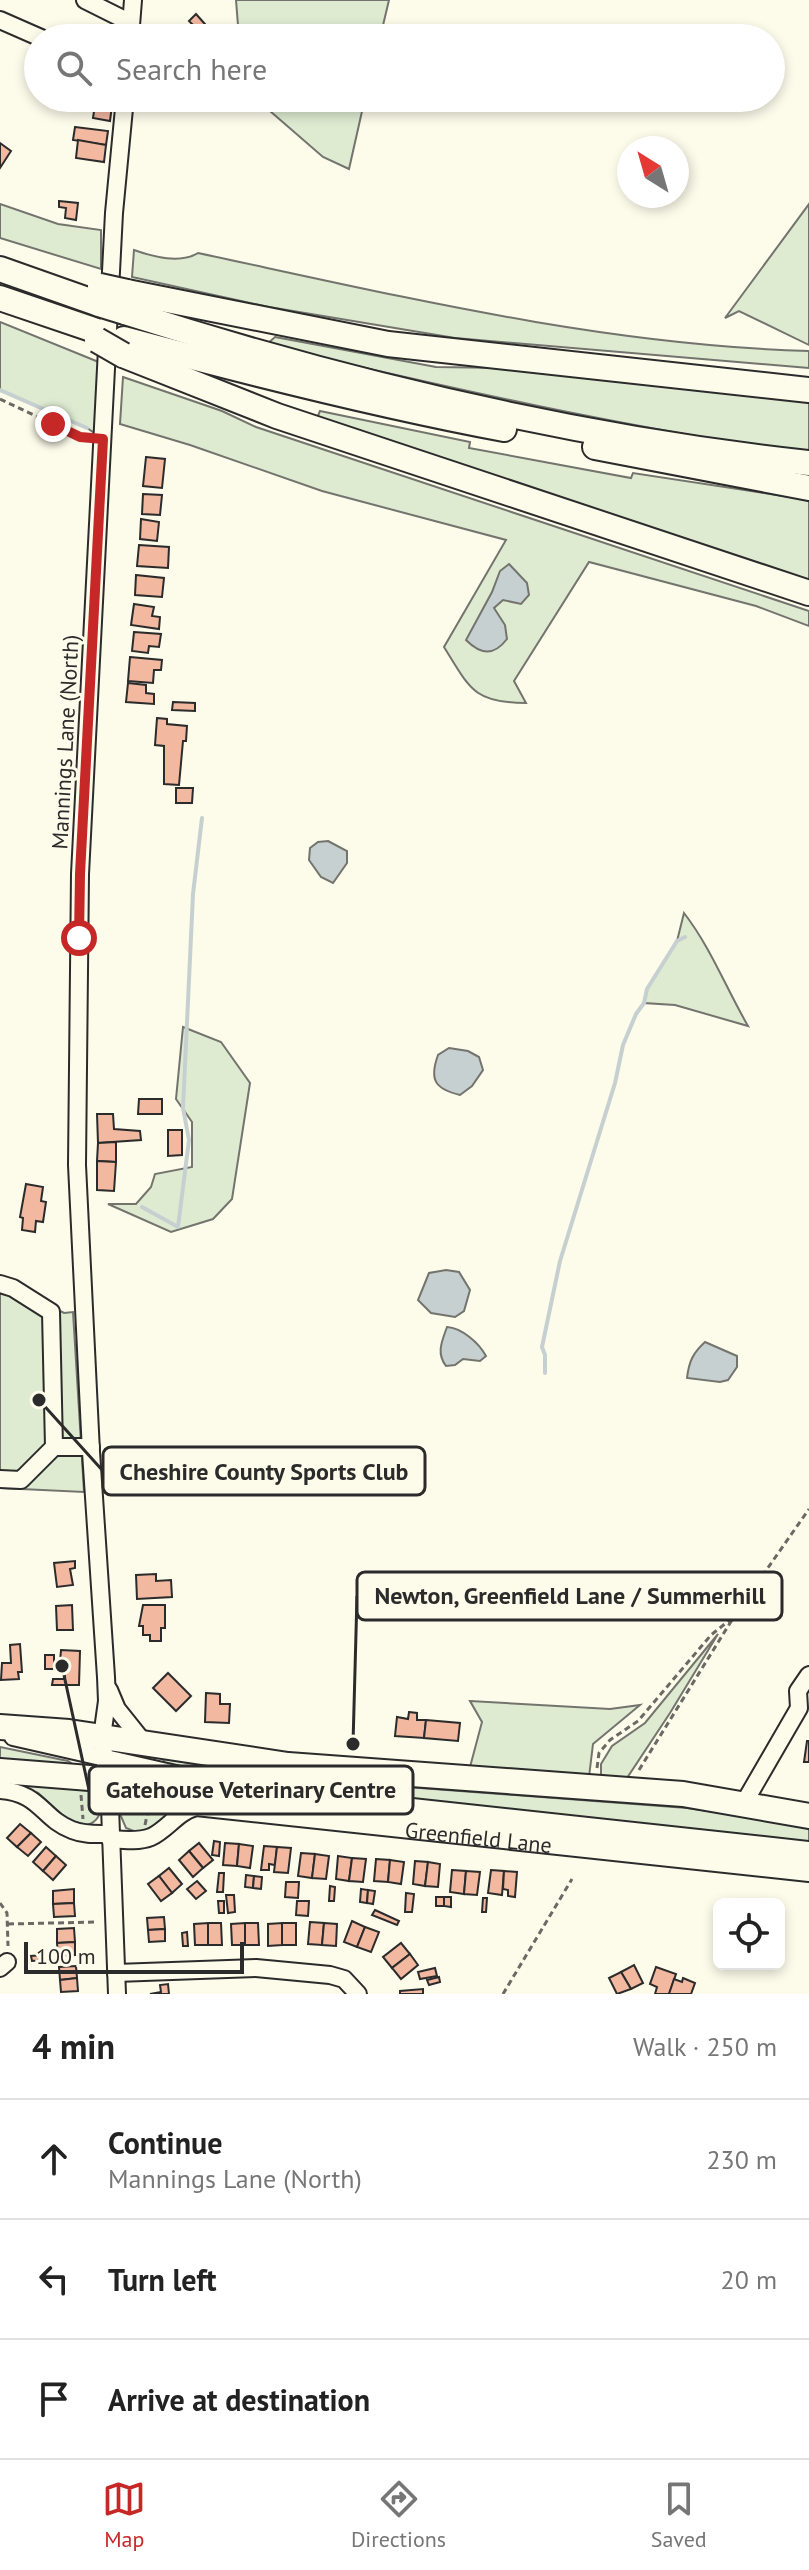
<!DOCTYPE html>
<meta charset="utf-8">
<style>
body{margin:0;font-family:"PT Sans",sans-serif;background:#f6f6f6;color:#222}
.controls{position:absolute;right:24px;bottom:24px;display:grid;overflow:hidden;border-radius:12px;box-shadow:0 4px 12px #0003}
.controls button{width:72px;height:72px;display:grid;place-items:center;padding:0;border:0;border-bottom:2px solid #e0e0e0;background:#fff;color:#222;font:40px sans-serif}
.compass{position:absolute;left:617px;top:136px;width:72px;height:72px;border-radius:50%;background:#fff;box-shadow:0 4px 12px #0003;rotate:323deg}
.scale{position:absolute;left:24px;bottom:20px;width:220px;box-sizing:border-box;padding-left:8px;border:4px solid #2b2b2b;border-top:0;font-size:22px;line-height:28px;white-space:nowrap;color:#2b2b2b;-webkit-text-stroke:6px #fdfbea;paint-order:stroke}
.stop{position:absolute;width:24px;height:24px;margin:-18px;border:6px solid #c62828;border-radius:50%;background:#fff}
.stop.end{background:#c62828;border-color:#fff;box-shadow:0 2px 8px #0008}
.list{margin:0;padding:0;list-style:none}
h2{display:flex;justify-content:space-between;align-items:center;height:104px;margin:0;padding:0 32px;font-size:34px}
h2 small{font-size:26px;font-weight:400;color:#767676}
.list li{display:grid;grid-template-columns:52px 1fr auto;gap:24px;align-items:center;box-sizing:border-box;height:120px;padding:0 32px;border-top:2px solid #e0e0e0}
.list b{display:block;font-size:30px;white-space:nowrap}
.list p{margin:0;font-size:26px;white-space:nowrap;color:#767676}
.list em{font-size:26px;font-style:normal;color:#767676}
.icon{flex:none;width:44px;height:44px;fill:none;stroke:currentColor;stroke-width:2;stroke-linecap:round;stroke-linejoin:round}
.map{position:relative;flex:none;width:809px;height:1994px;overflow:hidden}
.search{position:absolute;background:#fff;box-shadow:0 4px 12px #0003;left:24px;right:24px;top:24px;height:88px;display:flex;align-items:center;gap:20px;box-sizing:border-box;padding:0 28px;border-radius:44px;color:#767676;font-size:30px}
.sheet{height:464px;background:#fff}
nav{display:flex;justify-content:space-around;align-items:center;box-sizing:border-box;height:112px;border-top:2px solid #e0e0e0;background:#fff;font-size:22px;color:#767676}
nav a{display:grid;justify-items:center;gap:4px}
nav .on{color:#c62828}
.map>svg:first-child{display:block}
.green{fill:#deebd1;stroke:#74746e;stroke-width:2}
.water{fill:#c7d0d0;stroke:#74746e;stroke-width:2}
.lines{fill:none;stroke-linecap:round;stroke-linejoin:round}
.stream{stroke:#c7d0d0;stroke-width:4}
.building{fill:#f2b8a0;stroke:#2b2b2b;stroke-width:2}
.minor-casing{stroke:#2b2b2b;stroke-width:20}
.highway-casing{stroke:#2b2b2b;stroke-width:28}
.path{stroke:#6a6964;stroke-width:3;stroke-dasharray:6 4;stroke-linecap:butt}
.minor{stroke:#fdfbea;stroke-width:16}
.highway{stroke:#fdfbea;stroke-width:24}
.highway-bridge-casing{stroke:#2b2b2b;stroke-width:28;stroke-linecap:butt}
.highway-bridge{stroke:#fdfbea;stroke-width:24}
.route{stroke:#c62828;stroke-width:10}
.labels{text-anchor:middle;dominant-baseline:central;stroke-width:6;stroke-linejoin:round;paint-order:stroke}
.street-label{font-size:22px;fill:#2b2b2b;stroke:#fdfbea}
.leader{fill:none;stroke:#2b2b2b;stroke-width:3}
.callout-dot{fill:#2b2b2b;stroke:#fdfbea;stroke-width:3}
.callout{fill:#fdfbea;stroke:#2b2b2b;stroke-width:3}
.callout-label{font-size:24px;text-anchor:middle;font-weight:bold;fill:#2b2b2b}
</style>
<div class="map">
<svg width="809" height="1994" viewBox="0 0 809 1994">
<rect width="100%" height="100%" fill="#fdfbea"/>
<!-- green -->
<g class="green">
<polygon points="236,0 389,0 380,38 239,38"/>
<polygon points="255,98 365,98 349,169 323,157"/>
<polygon points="0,204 58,224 101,230 101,269 0,238"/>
<polygon points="809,204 809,345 739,311 725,318"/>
<path d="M134 250C154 257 180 264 198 253 399 296 602 345 809 351V368L455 338 269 307 132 277Z"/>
<polygon points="0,322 106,365 103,439 87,428 0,390"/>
<path d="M275 337 436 367 503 368 809 399V454C626 428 445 387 266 345Z"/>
<path d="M123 377 222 411 256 427 809 611V626L756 606 589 562 514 681 526 703C474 703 470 689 444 647L506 540 322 491 190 445 120 424Z"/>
<polygon points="320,411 470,442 469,448 631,478 633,473 809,500 809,582 317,418"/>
<path d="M684 913C711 948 726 988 748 1026L675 1005 644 1003 647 989 677 941Z"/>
<polygon points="183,1027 221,1042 250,1083 232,1199 213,1219 171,1232 108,1204 136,1204 151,1187 155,1174 192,1167 192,1122 176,1099"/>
<polygon points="0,1280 64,1313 73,1312 84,1492 0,1488"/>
<polygon points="718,1634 670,1713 625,1781 601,1778 601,1764 612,1746 645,1723"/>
<polygon points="470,1701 610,1709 640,1705 593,1744 589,1777 470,1767 482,1722"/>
<polygon points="0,1747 68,1761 71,1763 68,1765 0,1764"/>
<polygon points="164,1759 286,1778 687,1808 809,1826 809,1849 242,1783 163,1764"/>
<path d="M16 1783C36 1784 62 1782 82 1788 100 1793 109 1818 87 1825L68 1820 38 1793 16 1786Z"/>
<polygon points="139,1794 190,1798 189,1802 153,1828 139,1833 126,1828 120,1814 125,1801"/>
</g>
<!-- water -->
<g class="water">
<path d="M509 564 527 583 529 595 521 604 503 600 494 608 505 625 507 639C494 656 481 655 466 640L492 592 500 571Z"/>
<polygon points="328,841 347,851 347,863 333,883 321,877 309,860 310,848 318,842"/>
<path d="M449 1048 468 1051 479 1057 483 1070 472 1086 460 1095C435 1089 429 1080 438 1055Z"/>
<polygon points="446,1270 459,1272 470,1290 464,1311 455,1317 431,1313 418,1300 429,1273"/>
<path d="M447 1327C462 1328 479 1343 486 1356L480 1361 463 1359 455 1365 446 1366C436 1353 442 1341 447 1327Z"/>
<path d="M705 1342 737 1356V1367L728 1380 720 1382 687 1378C689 1361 693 1353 705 1342Z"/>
</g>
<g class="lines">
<!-- stream -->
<g class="stream">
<polyline points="0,390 87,428"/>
<polyline points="142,1207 178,1227 189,1140 183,1108 193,894 202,818"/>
<polyline points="545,1373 545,1355 542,1347 560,1261 615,1083 623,1045 636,1014 644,1003 647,989 677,941 685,937"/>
</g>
</g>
<!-- building -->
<g class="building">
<polygon points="196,14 212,32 206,38 189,21"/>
<polygon points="81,98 113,98 110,121 93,118 95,105"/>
<polygon points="75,127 108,131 106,145 73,140"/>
<polygon points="78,140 106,145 104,162 76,158"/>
<polygon points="0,143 11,151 0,168"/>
<polygon points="59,201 78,203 76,220 65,218 66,208 59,207"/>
<polygon points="146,457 165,459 162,488 143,486"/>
<polygon points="143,494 162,495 160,515 142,514"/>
<polygon points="141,519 159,522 157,541 140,539"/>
<polygon points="139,545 169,547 168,568 137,566"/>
<polygon points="136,575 164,578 162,597 135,595"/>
<polygon points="134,604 154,607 152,616 160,617 159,629 131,625"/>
<polygon points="134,632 161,634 159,647 149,646 148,653 132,651"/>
<polygon points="130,657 162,660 161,670 154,670 153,683 128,681"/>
<polygon points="128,683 146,685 146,693 154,694 154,704 126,702"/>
<polygon points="173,702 195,703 195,711 172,710"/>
<polygon points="157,718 167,719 167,724 187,726 186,741 183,741 179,785 164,784 164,746 155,745"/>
<polygon points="176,788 193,788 192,803 176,803"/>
<polygon points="139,1099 162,1099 162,1114 138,1114"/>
<polygon points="97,1114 113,1114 114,1129 140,1131 141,1140 98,1143"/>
<polygon points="168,1130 182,1130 182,1155 168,1156"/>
<polygon points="116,1142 116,1162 97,1161 98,1143"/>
<polygon points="97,1161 116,1162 114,1191 97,1190"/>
<polygon points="26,1184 43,1187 41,1201 46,1202 43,1222 36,1221 35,1232 22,1230 23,1218 20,1217"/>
<polygon points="75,1561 75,1568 70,1569 73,1585 57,1587 54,1563"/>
<polygon points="156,1574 156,1581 171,1580 172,1597 137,1599 136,1575"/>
<polygon points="72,1605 73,1630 57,1630 56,1606"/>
<polygon points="143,1605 165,1605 165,1628 161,1628 161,1641 150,1641 150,1635 143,1635 143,1626 139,1626"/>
<polygon points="20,1644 22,1672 18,1672 19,1679 1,1680 2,1663 11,1663 10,1645"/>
<polygon points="61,1650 80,1651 79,1685 52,1685 53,1679 65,1679 65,1669 45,1669 45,1655 54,1655 54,1662 60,1662"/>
<polygon points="168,1673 191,1696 176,1711 153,1688"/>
<polygon points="206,1693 220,1694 220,1704 230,1704 229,1723 205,1722"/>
<polygon points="409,1712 417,1713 417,1720 426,1720 424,1738 395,1736 397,1717 408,1719"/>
<polygon points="426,1720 460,1723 458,1741 424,1738"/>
<polygon points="807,1741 809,1741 809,1762 804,1762"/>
<polygon points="20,1824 31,1833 17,1847 7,1838"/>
<polygon points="31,1833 41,1842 28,1856 17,1847"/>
<polygon points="214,1841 220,1842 219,1856 212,1855"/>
<polygon points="199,1843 213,1860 203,1868 189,1851"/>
<polygon points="225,1843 239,1844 237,1866 223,1865"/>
<polygon points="239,1844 253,1846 250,1868 237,1866"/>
<polygon points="264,1846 277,1847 275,1865 269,1864 269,1870 261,1870"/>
<polygon points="46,1847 56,1856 43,1871 33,1862"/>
<polygon points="277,1847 291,1848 288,1873 274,1872"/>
<polygon points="189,1851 203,1868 193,1877 179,1860"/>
<polygon points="301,1853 315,1854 312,1878 298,1876"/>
<polygon points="315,1854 329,1856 326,1879 312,1878"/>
<polygon points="56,1856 66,1865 53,1880 43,1871"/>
<polygon points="338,1856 352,1858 349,1881 336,1879"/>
<polygon points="352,1858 366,1859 363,1882 349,1881"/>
<polygon points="376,1859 390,1860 388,1882 374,1881"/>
<polygon points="390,1860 404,1862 401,1884 388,1882"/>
<polygon points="415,1861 428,1862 425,1886 413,1884"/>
<polygon points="428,1862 440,1864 438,1887 425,1886"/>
<polygon points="169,1868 182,1884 172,1893 159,1876"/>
<polygon points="452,1870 466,1871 464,1894 450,1892"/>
<polygon points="491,1870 504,1871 502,1895 488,1893"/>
<polygon points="466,1871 480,1872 477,1895 464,1894"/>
<polygon points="504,1871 517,1872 515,1897 508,1896 508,1890 503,1889"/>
<polygon points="219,1873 224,1873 223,1892 217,1892"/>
<polygon points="246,1875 254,1876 253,1888 245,1887"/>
<polygon points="159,1876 172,1893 161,1901 148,1884"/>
<polygon points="254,1876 262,1877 261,1889 253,1888"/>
<polygon points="197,1881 206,1891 196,1899 187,1889"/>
<polygon points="286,1882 299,1882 298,1898 285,1897"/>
<polygon points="330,1886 335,1887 334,1901 329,1901"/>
<polygon points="74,1889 74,1903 53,1904 53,1891"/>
<polygon points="361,1889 368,1890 367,1903 360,1902"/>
<polygon points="368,1890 375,1891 373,1904 367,1903"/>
<polygon points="406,1893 414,1894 412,1912 405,1912"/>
<polygon points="226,1895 234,1895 235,1912 228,1913"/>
<rect x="436" y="1897" width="8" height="9"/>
<polygon points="444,1897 451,1897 451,1907 444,1906"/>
<polygon points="483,1898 487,1898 486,1912 482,1912"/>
<polygon points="218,1901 224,1901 224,1913 219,1913"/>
<polygon points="297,1901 309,1901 308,1916 296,1915"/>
<polygon points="74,1903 75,1916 54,1917 53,1904"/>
<polygon points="375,1910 399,1921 397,1925 372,1915"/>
<polygon points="164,1917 165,1929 148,1930 147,1918"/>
<polygon points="352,1921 365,1927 357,1947 344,1942"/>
<polygon points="310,1922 324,1923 322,1945 308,1944"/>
<polygon points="208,1923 208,1945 195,1945 194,1924"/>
<polygon points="208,1923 221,1923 222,1945 208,1945"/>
<polygon points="245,1923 245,1945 232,1945 231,1924"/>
<polygon points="245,1923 258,1923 259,1945 245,1945"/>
<polygon points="282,1923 282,1945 268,1946 268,1924"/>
<rect x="282" y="1923" width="14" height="22"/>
<polygon points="324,1923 337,1924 336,1946 322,1945"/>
<polygon points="365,1927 379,1932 371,1952 357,1947"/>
<polygon points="74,1928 75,1942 57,1943 57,1929"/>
<polygon points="165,1929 165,1941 149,1942 148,1930"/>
<polygon points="187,1932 188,1946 183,1946 182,1933"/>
<polygon points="75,1942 75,1955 58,1956 57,1943"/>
<polygon points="401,1943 410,1954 392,1968 383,1957"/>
<polygon points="410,1954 418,1965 401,1979 392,1968"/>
<polygon points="43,1955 43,1960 32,1961 31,1956"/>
<polygon points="634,1965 643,1983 631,1989 621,1972"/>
<polygon points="76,1966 77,1978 60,1980 59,1967"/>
<polygon points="656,1967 676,1974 669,1994 655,1994 657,1987 650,1984"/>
<polygon points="435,1968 437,1976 420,1979 418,1972"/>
<polygon points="621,1972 631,1989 617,1994 609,1978"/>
<polygon points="439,1977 440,1982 429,1985 427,1980"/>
<polygon points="77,1978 78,1991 61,1992 60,1980"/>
<polygon points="683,1978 695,1983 691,1994 669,1994 674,1979 682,1982"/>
<polygon points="168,1984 169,1994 150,1994 161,1992 160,1985"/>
<polygon points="423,1989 423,1994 400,1994 400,1991"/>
</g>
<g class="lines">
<defs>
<g id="minor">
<polyline points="85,0 131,23"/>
<polyline points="0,20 41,38"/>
<polyline points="130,38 133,0"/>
<polyline points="0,1284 13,1288 51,1312 54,1447 21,1480 0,1479"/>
<polyline points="54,1447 91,1447"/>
<polyline points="109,1690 117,1709 145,1744"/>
<polyline points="13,1737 189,1777"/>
<path d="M0 1790C41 1793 41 1818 72 1830 84 1835 97 1834 110 1834"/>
<polyline points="744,1803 799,1708 798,1691 809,1675"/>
<path id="s1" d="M110 1839C123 1840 139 1842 151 1837 168 1829 177 1812 196 1807L809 1873"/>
<polyline points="0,1968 7,1962"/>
<polyline points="116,1973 256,1968 330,1975 344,1979 358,1994"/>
<polyline points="117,1994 110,1807 102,1737 107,1701 106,1677 91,1452 77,1165 80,874 114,213 125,98"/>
</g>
<g id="highway">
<polyline points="0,269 99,304"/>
<polyline points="127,292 388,344 809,390"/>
<polyline points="0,298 97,331"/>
<path d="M125 312C347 383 577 438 809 463"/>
<path d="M124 339C250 373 376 405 504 429"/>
<polyline points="123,355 277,416 809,593"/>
<polyline points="595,447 809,488"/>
<polyline points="0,1727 69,1732 288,1765 683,1794 809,1816"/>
<polyline points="0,1771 153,1783 809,1854"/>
</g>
</defs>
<!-- minor casing -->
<use href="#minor" class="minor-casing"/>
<!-- highway casing -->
<use href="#highway" class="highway-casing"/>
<!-- path -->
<g class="path">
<polyline points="0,399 80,437 88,437"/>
<polyline points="597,1768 599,1753 610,1740 638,1721 711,1635 731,1619"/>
<polyline points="639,1770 735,1615 809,1509"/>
<polyline points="81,1795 83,1819"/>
<polyline points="145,1825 150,1801"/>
<polyline points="0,1903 7,1913 8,1946"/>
<polyline points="8,1924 98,1922"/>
<polyline points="503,1994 572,1879"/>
</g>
<!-- minor -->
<use href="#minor" class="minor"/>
<!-- highway -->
<use href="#highway" class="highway"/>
<defs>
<g id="highway-bridge">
<polyline points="100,286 127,292"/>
<polyline points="99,304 125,312"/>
<polyline points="97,340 123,355"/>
</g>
</defs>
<!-- highway-bridge casing -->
<use href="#highway-bridge" class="highway-bridge-casing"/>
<!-- highway-bridge -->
<use href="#highway-bridge" class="highway-bridge"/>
</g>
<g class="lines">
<!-- route -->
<polyline class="route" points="53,424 80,437 103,439 80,874 79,938"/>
</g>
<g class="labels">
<!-- street labels -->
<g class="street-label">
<text transform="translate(65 742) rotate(-87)">Mannings Lane (North)</text>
<text stroke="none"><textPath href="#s1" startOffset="380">Greenfield Lane</textPath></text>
</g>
</g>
<!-- callouts -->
<path class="leader" d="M39 1400L103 1471M353 1744L357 1596M62 1666L89 1790"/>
<g class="callout-dot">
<circle cx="39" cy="1400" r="8"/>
<circle cx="353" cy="1744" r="8"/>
<circle cx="62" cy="1666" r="8"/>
</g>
<g class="callout">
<rect x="103" y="1447" width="322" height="48" rx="8"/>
<rect x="357" y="1572" width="425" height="48" rx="8"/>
<rect x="89" y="1766" width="324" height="48" rx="8"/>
</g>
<g class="callout-label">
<text x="264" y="1480">Cheshire County Sports Club</text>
<text x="570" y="1604">Newton, Greenfield Lane / Summerhill</text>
<text x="251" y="1798">Gatehouse Veterinary Centre</text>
</g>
</svg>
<div class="controls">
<button><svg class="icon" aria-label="locate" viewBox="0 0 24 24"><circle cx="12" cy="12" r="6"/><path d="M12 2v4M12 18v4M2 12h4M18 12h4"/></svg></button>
</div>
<svg class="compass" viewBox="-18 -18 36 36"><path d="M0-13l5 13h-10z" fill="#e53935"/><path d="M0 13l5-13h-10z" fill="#767676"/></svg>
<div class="scale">100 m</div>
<div class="stop" style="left:79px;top:938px"></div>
<div class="stop end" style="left:53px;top:424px"></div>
<div class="search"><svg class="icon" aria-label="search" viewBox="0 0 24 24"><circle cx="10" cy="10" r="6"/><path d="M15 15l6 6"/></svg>Search here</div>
</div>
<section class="sheet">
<h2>4 min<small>Walk · 250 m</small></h2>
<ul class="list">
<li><svg class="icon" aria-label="ahead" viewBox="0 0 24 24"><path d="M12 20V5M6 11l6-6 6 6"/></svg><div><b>Continue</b><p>Mannings Lane (North)</p></div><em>230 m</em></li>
<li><svg class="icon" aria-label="left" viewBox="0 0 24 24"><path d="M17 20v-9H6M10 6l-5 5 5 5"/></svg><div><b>Turn left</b></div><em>20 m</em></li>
<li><svg class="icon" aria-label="arrive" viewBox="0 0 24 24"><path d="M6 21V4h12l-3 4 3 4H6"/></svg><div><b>Arrive at destination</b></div></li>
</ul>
</section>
<nav>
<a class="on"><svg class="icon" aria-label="map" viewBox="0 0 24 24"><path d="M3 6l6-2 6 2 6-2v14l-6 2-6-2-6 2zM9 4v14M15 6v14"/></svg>Map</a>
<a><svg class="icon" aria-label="directions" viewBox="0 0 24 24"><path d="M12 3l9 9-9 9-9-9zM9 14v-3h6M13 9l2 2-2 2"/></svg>Directions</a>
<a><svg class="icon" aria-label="saved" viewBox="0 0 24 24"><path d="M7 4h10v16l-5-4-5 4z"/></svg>Saved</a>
</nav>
